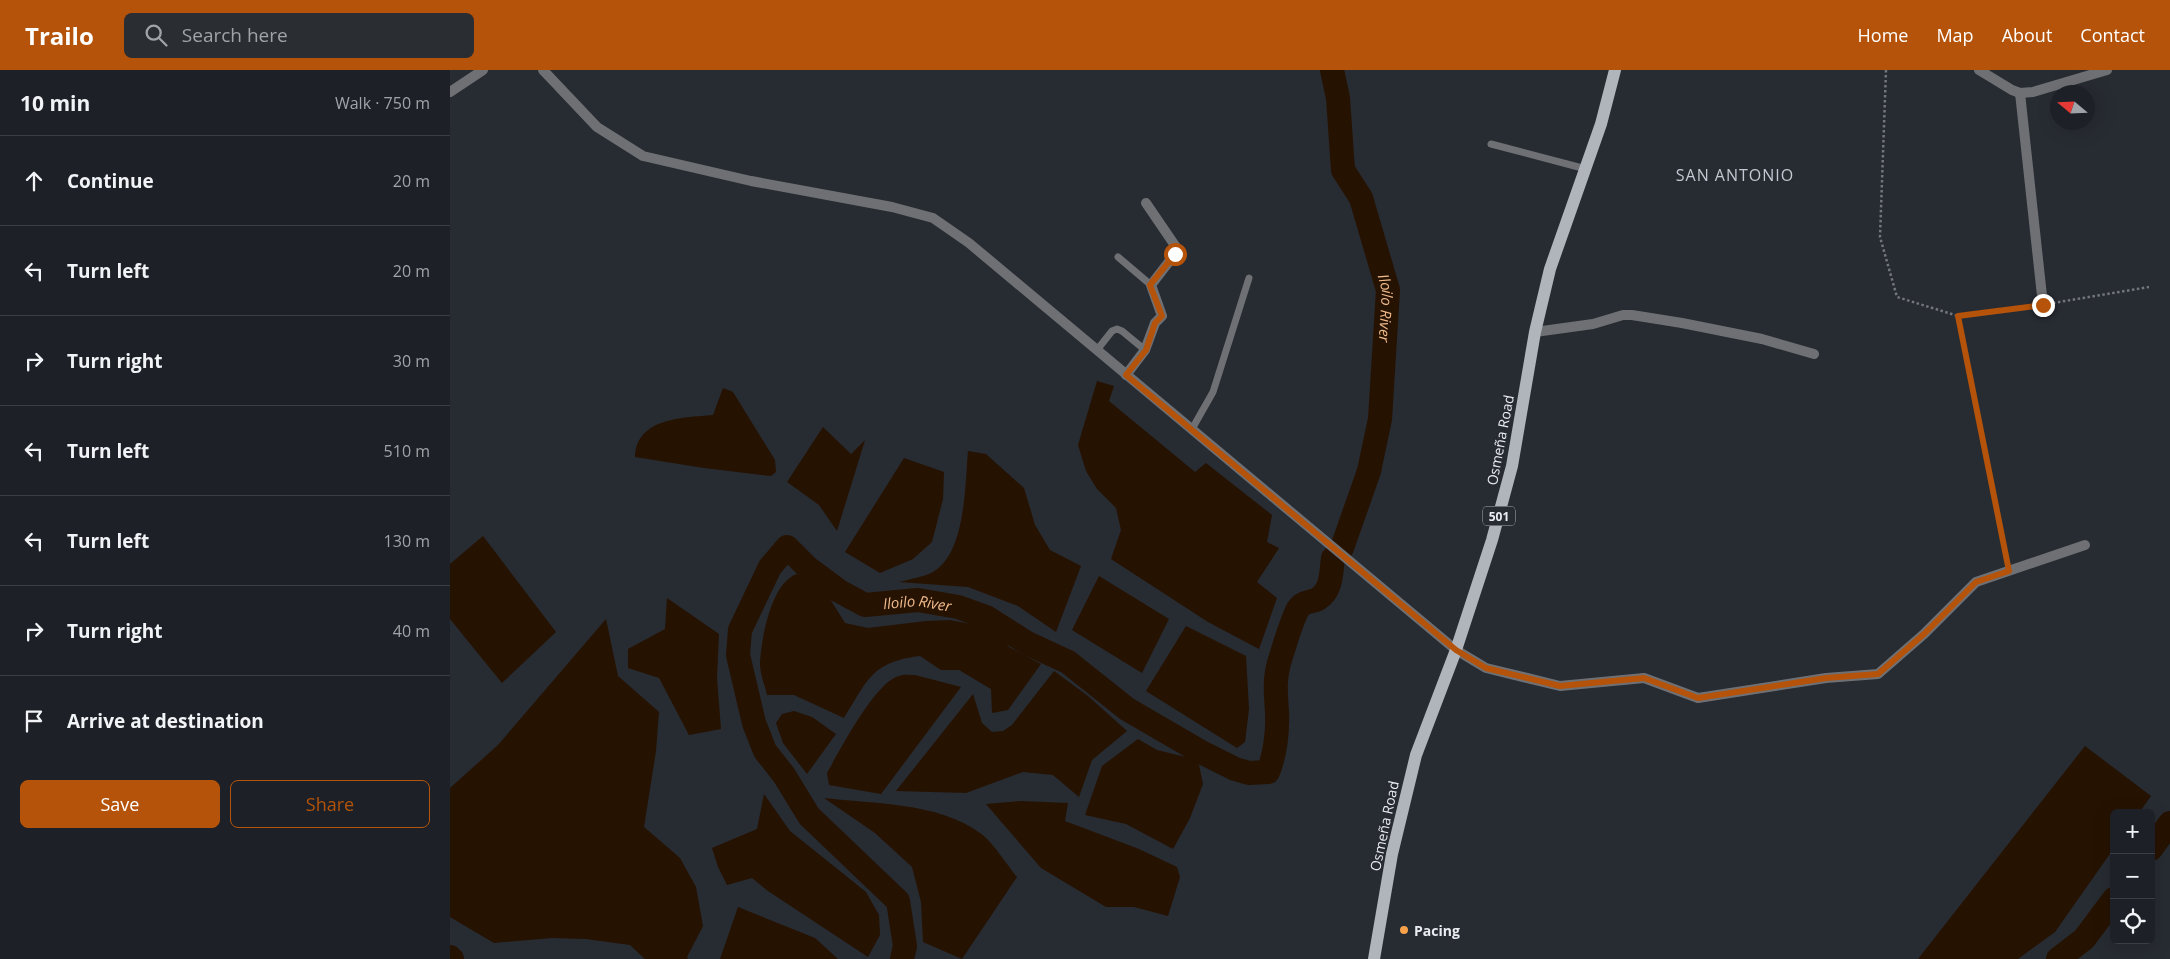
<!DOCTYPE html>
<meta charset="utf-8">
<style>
body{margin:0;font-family:"Open Sans",sans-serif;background:#2a2d32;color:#f1f3f6}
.controls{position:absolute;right:15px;bottom:15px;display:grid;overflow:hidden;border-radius:8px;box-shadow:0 5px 20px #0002}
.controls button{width:45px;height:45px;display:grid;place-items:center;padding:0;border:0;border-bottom:1px solid #3b3e43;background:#1d2026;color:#f1f3f6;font:25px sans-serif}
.compass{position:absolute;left:1600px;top:15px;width:45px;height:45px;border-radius:50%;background:#1d2026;box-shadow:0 5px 20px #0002;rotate:289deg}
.stop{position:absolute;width:15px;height:15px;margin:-11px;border:4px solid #b45309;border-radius:50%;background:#fff}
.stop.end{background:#b45309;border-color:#fff;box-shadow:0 1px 5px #0008}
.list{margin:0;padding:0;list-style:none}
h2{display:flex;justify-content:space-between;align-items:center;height:65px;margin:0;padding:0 20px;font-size:21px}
h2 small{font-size:16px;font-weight:400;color:#a0a3a7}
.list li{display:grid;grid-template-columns:32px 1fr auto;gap:15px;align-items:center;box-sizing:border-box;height:90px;padding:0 20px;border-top:1px solid #3b3e43}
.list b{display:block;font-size:19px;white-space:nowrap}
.list em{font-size:16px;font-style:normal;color:#a0a3a7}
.actions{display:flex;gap:10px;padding:15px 20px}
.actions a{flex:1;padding:11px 0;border:1px solid #b45309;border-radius:8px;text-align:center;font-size:18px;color:#b45309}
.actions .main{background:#b45309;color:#fff}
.icon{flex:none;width:28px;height:28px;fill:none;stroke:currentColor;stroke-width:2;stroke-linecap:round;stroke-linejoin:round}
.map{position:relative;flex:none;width:1720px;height:889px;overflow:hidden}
header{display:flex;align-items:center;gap:30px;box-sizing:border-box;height:70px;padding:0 25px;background:#b45309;color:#fff}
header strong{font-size:24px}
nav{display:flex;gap:28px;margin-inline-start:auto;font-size:18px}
.search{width:350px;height:45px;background:#2a2d32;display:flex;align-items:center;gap:12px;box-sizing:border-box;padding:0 18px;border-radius:8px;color:#a0a3a7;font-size:19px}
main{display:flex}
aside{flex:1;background:#1d2026}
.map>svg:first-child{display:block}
.water{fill:#261201}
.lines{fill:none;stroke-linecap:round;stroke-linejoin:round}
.river{stroke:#261201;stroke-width:24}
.path{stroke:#73767c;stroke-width:2.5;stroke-dasharray:2.5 2.5;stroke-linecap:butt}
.service{stroke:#6e7074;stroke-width:7}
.minor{stroke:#6e7074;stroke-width:10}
.tertiary{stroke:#6e7074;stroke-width:10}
.primary{stroke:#b0b5bc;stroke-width:12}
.route{stroke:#b45309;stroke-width:6}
.poi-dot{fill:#f8a14b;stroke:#272b32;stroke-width:2}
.labels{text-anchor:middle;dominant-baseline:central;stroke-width:4;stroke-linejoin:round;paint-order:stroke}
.shield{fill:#272b32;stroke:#afb2b7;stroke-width:1}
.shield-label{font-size:12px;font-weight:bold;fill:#e9ecf0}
.street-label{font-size:14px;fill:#e9ecf0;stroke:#272b32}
.poi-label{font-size:14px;font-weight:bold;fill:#e9ecf0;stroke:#272b32;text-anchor:start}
.water-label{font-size:15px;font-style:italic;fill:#efba8c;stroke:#272b32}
.quarter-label{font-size:16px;letter-spacing:1px;fill:#c3c9d2;stroke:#272b32}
</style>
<header>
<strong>Trailo</strong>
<div class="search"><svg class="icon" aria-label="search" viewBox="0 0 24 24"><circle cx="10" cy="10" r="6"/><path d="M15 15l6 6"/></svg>Search here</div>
<nav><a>Home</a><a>Map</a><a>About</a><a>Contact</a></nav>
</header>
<main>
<aside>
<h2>10 min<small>Walk · 750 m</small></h2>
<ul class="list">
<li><svg class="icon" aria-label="ahead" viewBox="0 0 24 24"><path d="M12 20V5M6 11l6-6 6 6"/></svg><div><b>Continue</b></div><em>20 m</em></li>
<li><svg class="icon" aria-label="left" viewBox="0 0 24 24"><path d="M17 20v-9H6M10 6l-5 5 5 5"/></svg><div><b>Turn left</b></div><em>20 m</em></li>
<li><svg class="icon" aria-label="right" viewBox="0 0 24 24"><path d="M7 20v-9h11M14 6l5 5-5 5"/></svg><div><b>Turn right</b></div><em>30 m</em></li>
<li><svg class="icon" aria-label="left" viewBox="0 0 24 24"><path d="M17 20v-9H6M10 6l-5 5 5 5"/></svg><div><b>Turn left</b></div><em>510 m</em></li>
<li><svg class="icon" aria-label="left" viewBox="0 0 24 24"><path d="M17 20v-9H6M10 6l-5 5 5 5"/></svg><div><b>Turn left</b></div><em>130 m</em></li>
<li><svg class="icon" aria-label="right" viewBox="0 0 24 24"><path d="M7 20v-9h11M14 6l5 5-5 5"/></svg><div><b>Turn right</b></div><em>40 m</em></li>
<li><svg class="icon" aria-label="arrive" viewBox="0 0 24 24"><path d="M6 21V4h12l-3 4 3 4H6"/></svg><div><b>Arrive at destination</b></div></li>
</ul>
<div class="actions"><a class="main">Save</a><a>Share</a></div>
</aside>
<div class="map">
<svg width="1720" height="889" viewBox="0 0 1720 889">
<rect width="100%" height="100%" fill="#272b32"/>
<!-- water -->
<g class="water">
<polygon points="647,311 664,316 659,331 745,402 756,393 822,445 817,472 829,478 807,512 827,528 809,579 758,552 661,489 671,460 666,438 647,419 636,401 628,375"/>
<path d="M273 318 283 322 325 390 326 402 321 406 254 398 185 387C187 347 233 348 263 345Z"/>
<polygon points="373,357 401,384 415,370 387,461 369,435 337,412"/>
<path d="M518 381 536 384 574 418 585 455 600 480 631 496 606 562 568 536 518 517 449 512C460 509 474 507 483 502 516 483 515 414 518 381Z"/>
<polygon points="454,388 494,402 493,429 482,472 463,489 430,503 395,482"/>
<polygon points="33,466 106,562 52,613 0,549 0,494"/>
<path d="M347 504 380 529 395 553 418 558 476 551 500 550 521 554 546 563 559 577 591 594 558 640 542 643 541 619 509 600H491L470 586C421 592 418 610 394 648L344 625H317C315 616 310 604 310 594 311 570 321 512 347 504Z"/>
<polygon points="649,506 719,549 692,603 622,560"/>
<polygon points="217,528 269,564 267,608 271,659 239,665 209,608 178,598 178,579 215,559"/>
<polygon points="156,549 168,606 209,642 206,681 194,757 230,788 246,817 253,856 237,887 238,889 195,889 180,875 136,869 102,868 44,873 0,847 0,718 48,675"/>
<polygon points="736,556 796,586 799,639 795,672 787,678 696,621"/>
<polygon points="604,601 638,626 677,661 642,690 629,727 603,705 573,702 516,723 446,721 523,624 532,653 542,662 553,661 562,655"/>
<path d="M465 605 511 617 431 724 379 715 377 703C389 682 425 612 449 606 453 604 460 605 465 605Z"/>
<polygon points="344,641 362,647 386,664 357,704 333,673 326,653 332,644"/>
<polygon points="688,669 707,680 748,690 753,714 740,748 723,779 676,754 635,745 652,696"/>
<polygon points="1635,676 1701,726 1689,743 1664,743 1664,778 1605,862 1568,889 1468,889"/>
<polygon points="314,724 340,761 416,822 429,845 430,865 418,887 318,821 302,808 277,815 268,797 262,778 307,759"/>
<path d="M374 728C424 734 487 732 530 763 543 772 557 795 567 807L512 889 473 872 471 832 462 797 425 763Z"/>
<polygon points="571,731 618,733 615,751 689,779 727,797 730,807 718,846 684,837 656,837 591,798 536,734"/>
<polygon points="288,837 365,868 388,889 270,889"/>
</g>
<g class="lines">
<!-- river -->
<g class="river">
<path id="s1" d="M882 0 888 28 893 100 911 128 938 220 930 349 919 401 892 478"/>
<polyline points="1701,779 1720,753"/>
<polyline points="0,887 2,889"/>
<path id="s2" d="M452 889 455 876 448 831 359 746 334 705 315 681 304 653 288 585 290 560 320 497 337 477 358 498 389 521 415 535 468 530 508 537 536 547 577 573 618 592 677 639 751 682 785 699 799 703 818 702C825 685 828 661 827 642 826 625 824 610 829 593 833 580 842 549 848 539 853 531 860 533 868 529 882 520 881 503 883 488"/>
<polyline points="1608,889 1634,869 1664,829"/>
</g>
<!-- path -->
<g class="path">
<polyline points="1436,0 1430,167 1447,227 1508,246 1582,236"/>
<polyline points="1603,233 1699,217"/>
<polyline points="1508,246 1556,490"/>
</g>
<!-- service -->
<g class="service">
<polyline points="1041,74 1136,99"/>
<polyline points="668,187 701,215"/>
<polyline points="647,280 662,261 667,259 672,261 695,280"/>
<polyline points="742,359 763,322 799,208"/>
</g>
<!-- minor -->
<g class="minor">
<polyline points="1529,0 1562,20 1570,23 1583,22 1657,0"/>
<polyline points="0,22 33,0"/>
<polyline points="1570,23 1593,235"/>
<polyline points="1085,262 1143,254 1173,245 1182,245 1232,253 1312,269 1364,284"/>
<polyline points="676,305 695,280 705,253 712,246 701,215 725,184 726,177 696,133"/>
<polyline points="1006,580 1036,598 1110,616 1194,608 1248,628 1376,608 1428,604 1474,564 1526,512 1635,475"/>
</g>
<!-- tertiary -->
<polyline class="tertiary" points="93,0 147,57 193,86 301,111 442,137 483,148 519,173 1006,580"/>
<!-- primary -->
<polyline class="primary" points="924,889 942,784 966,685 1006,580 1042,470 1062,396 1085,262 1100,199 1151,54 1165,0"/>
</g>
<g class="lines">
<!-- route -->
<polyline class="route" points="725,184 700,215 712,246 705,253 696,280 676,305 1006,580 1036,598 1110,616 1194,608 1248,628 1376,608 1428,604 1474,564 1526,512 1559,501 1508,246 1593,235"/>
</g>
<!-- markers -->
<circle class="poi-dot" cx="954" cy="860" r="5"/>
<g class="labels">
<!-- shield labels -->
<rect class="shield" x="1033" y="436.5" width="32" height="19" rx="4"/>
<g class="shield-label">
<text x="1049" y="446">501</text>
</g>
<!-- street labels -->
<g class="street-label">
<text transform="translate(1050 370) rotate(-79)">Osmeña Road</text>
<text transform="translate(934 756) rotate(-78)">Osmeña Road</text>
</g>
<!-- poi labels -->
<g class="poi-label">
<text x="964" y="860">Pacing</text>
</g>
<!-- water labels -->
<g class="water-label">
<text stroke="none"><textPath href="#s1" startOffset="248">Iloilo River</textPath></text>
<text stroke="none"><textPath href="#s2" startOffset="632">Iloilo River</textPath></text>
</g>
<!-- quarter labels -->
<g class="quarter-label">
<text x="1285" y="105">SAN ANTONIO</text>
</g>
</g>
</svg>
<div class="controls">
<button>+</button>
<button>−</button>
<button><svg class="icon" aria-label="locate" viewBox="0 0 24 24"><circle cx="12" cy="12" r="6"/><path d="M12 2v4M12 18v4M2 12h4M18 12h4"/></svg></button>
</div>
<svg class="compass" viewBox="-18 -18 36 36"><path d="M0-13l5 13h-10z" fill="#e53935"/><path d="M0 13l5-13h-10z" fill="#a0a3a7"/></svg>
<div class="stop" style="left:725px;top:184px"></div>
<div class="stop end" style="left:1593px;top:235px"></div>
</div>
</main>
